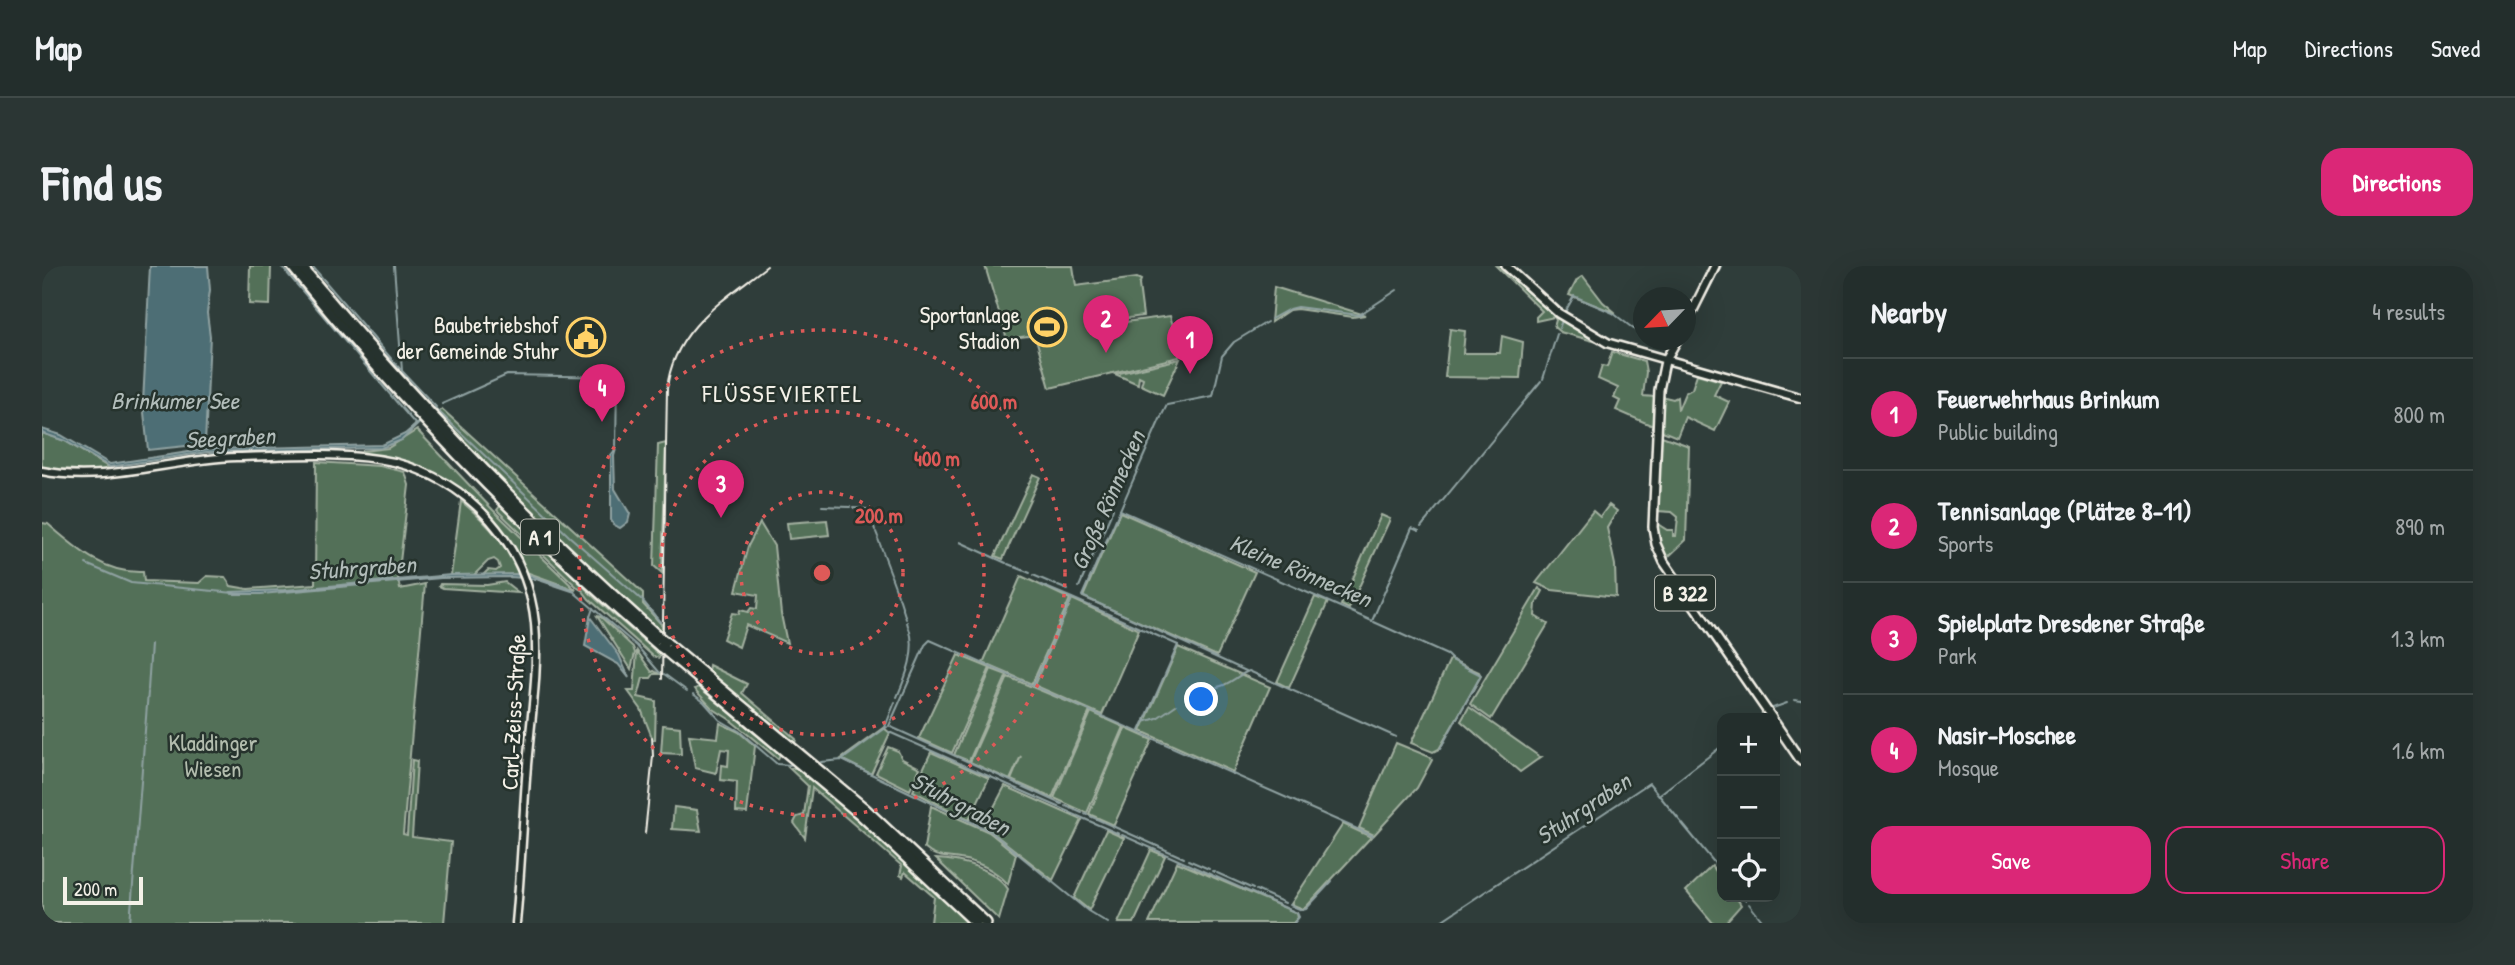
<!DOCTYPE html>
<meta charset="utf-8">
<style>
body{margin:0;font-family:"Patrick Hand",sans-serif;background:#2b3634;color:#f1f3f6}
.controls{position:absolute;right:21px;bottom:21px;display:grid;overflow:hidden;border-radius:14px;box-shadow:0 7px 28px #0002}
.controls button{width:63px;height:63px;display:grid;place-items:center;padding:0;border:0;border-bottom:2px solid #404a48;background:#232e2c;color:#f1f3f6;font:35px sans-serif}
.compass{position:absolute;left:1591px;top:21px;width:63px;height:63px;border-radius:50%;background:#232e2c;box-shadow:0 7px 28px #0002;rotate:245deg}
.scale{position:absolute;left:21px;bottom:18px;width:80px;box-sizing:border-box;padding-left:7px;border:4px solid #f4f1e8;border-top:0;font-size:19px;line-height:24px;white-space:nowrap;color:#f4f1e8;-webkit-text-stroke:5px #26332d;paint-order:stroke}
.you{position:absolute;left:1160px;top:434px;width:24px;height:24px;margin:-18px;border:5px solid #fff;border-radius:50%;background:#1a73e8;box-shadow:0 0 0 10px #1a73e833}
.badge{display:grid;place-items:center;width:46px;height:46px;border-radius:50%;background:#db2777;color:#fff;font-size:23px;font-weight:700}
.pin{position:absolute;translate:-50% -58px;filter:drop-shadow(0 2px 4px #0008)}
.pin::after{content:'';position:absolute;top:37px;width:24px;height:21px;background:inherit;clip-path:polygon(0 0,100% 0,50% 100%)}
.list{margin:0;padding:0;list-style:none}
h2{display:flex;justify-content:space-between;align-items:center;height:91px;margin:0;padding:0 28px;font-size:30px}
h2 small{font-size:23px;font-weight:400;color:#a3a8a9}
.list li{display:grid;grid-template-columns:46px 1fr auto;gap:21px;align-items:center;box-sizing:border-box;height:112px;padding:0 28px;border-top:2px solid #404a48}
.list b{display:block;font-size:26px;white-space:nowrap}
.list p{margin:0;font-size:23px;white-space:nowrap;color:#a3a8a9}
.list em{font-size:23px;font-style:normal;color:#a3a8a9}
.actions{display:flex;gap:14px;padding:21px 28px}
.actions a{flex:1;padding:16px 0;border:2px solid #db2777;border-radius:21px;text-align:center;font-size:24px;color:#db2777}
.actions .main{background:#db2777;color:#fff}
.icon{flex:none;width:38px;height:38px;fill:none;stroke:currentColor;stroke-width:2;stroke-linecap:round;stroke-linejoin:round}
.map{position:relative;flex:none;width:1759px;height:657px;overflow:hidden;border-radius:21px}
header{display:flex;align-items:center;gap:42px;box-sizing:border-box;height:98px;padding:0 35px;background:#232e2c;border-bottom:2px solid #404a48}
header strong{font-size:33px}
nav{display:flex;gap:38px;margin-inline-start:auto;font-size:24px}
.intro{display:flex;align-items:center;justify-content:space-between;box-sizing:border-box;height:168px;padding:0 42px}
h1{margin:0;font-size:49px}
.button{padding:18px 32px;border-radius:21px;background:#db2777;color:#fff;font-size:24px;font-weight:700}
main{display:flex;gap:42px;padding:0 42px}
aside{flex:1;background:#232e2c;border-radius:21px;box-shadow:0 7px 28px #0002}
.map>svg:first-child{display:block}
.green{fill:#527058;stroke:#a3b0a0;stroke-width:2}
.water{fill:#4e6e74;stroke:#90a2a2;stroke-width:2}
.lines{fill:none;stroke-linecap:round;stroke-linejoin:round}
.stream{stroke:#90a2a2;stroke-width:2}
.secondary-casing{stroke:#f4f1e8;stroke-width:11}
.primary-casing{stroke:#f4f1e8;stroke-width:12}
.highway-casing{stroke:#f4f1e8;stroke-width:14}
.secondary{stroke:#26332d;stroke-width:6}
.primary{stroke:#26332d;stroke-width:7}
.highway{stroke:#26332d;stroke-width:9}
.rail{stroke:#f4f1e8;stroke-width:2}
.highway-bridge-casing{stroke:#f4f1e8;stroke-width:14;stroke-linecap:butt}
.highway-bridge{stroke:#26332d;stroke-width:9}
.ring{fill:none;stroke:#de5a58;stroke-width:3.5;stroke-dasharray:3.5 7}
.labels{text-anchor:middle;dominant-baseline:central;stroke-width:5;stroke-linejoin:round;paint-order:stroke}
.shield{fill:#26332d;stroke:#b6b8b0;stroke-width:2}
.shield-label{font-size:21px;font-weight:bold;fill:#f4f1e8}
.poi-label{font-size:23px;fill:#f4f1e8;stroke:#26332d;text-anchor:end}
.street-label{font-size:23px;fill:#f4f1e8;stroke:#26332d}
.park-label{font-size:23px;fill:#b3bdae;stroke:#26332d}
.neighbourhood-label{font-size:24px;letter-spacing:2px;fill:#f4f1e8;stroke:#26332d}
.water-label{font-size:24px;font-style:italic;fill:#b2bdba;stroke:#26332d}
.centre{fill:#de5a58;stroke:#26332d;stroke-width:3.5}
.ring-label{font-size:21px;text-anchor:middle;font-weight:bold;fill:#de5a58;stroke:#26332d;stroke-width:5;stroke-linejoin:round;paint-order:stroke}
</style>
<header>
<strong>Map</strong>
<nav><a>Map</a><a>Directions</a><a>Saved</a></nav>
</header>
<div class="intro"><h1>Find us</h1><a class="button">Directions</a></div>
<main>
<div class="map">
<svg width="1759" height="657" viewBox="0 0 1759 657">
<rect width="100%" height="100%" fill="#2f3d3a"/>
<filter id="ink" filterUnits="userSpaceOnUse"><feTurbulence type="fractalNoise" baseFrequency=".0143" numOctaves="2"/><feDisplacementMap in="SourceGraphic" scale="14" xChannelSelector="R" yChannelSelector="G"/><feConvolveMatrix kernelMatrix="1 2 1 2 8 2 1 2 1" color-interpolation-filters="sRGB"/></filter>
<g filter="url(#ink)">
<!-- green -->
<g class="green">
<polygon points="208,0 229,0 228,39 207,38"/>
<polygon points="943,0 1031,0 1034,20 1095,12 1099,14 1097,19 1101,50 1052,57 1052,60 1128,50 1138,81 1137,91 1008,122 993,69 965,73"/>
<polygon points="1454,0 1460,0 1504,42 1536,65 1559,77 1518,66 1512,61 1514,54 1512,51 1494,55 1494,51 1500,45"/>
<polygon points="1541,10 1561,36 1574,47 1527,29 1535,14"/>
<polygon points="1232,21 1323,49 1311,51 1255,43 1247,44 1229,56"/>
<polygon points="1408,63 1423,65 1421,87 1458,87 1460,70 1481,76 1478,112 1403,111"/>
<polygon points="1570,86 1602,95 1604,106 1601,130 1613,131 1611,160 1574,144 1578,135 1572,132 1576,122 1556,113 1560,100 1565,101"/>
<polygon points="1138,93 1121,129 1099,119 1101,112 1097,110 1096,118 1073,108"/>
<polygon points="1655,108 1679,115 1672,129 1687,136 1673,165 1643,151 1635,171 1618,164 1619,130 1631,133 1635,131 1636,144 1643,127 1650,123"/>
<polygon points="400,143 601,327 601,338 620,359 620,366 505,262 394,149"/>
<path d="M375 164 451 244 534 324 484 306C449 235 399 199 320 188V185L346 182Z"/>
<polygon points="0,167 23,175 66,201 62,205 18,205 0,201"/>
<polygon points="1617,169 1647,180 1644,274 1624,293 1616,273 1614,257 1625,264 1631,264 1631,270 1634,270 1636,251 1630,246 1615,245"/>
<polygon points="624,177 620,307 612,300 616,179"/>
<path d="M274 196 338 200 363 206 367 219 356 313 358 323 383 318 361 568 365 569 370 494 375 495 370 571 409 576 402 657H0V257L6 258C34 282 62 308 101 306L102 315 157 317 165 310 183 311 189 320 206 323 273 318Z"/>
<polygon points="991,208 998,211 961,293 953,290"/>
<path d="M419 235C442 254 467 280 477 309H441L446 304 454 305 458 302 456 296 452 293 446 295 432 309H409Z"/>
<polygon points="459,239 555,334 618,389 617,392 611,390 547,333 541,325 536,322 458,247 455,244"/>
<polygon points="1567,239 1575,245 1565,262 1573,299 1574,331 1510,324 1494,317 1551,245 1558,251"/>
<polygon points="1078,246 1213,306 1175,390 1041,331"/>
<polygon points="1339,249 1348,253 1307,343 1299,339"/>
<polygon points="785,254 787,269 747,273 745,257"/>
<polygon points="718,257 732,280 739,348 745,377 704,359 697,381 681,373 690,347 697,348 698,344 706,346 709,342 715,343 716,329 694,325 706,280"/>
<polygon points="979,310 1028,333 990,418 941,397"/>
<polygon points="463,316 477,327 401,322 397,320 398,318 445,319"/>
<polygon points="1497,322 1501,325 1494,338 1493,350 1506,358 1449,453 1428,438"/>
<polygon points="1273,331 1286,336 1247,422 1235,416"/>
<polygon points="1030,333 1097,364 1060,449 992,419"/>
<polygon points="555,350 559,351 591,381 593,387 589,403"/>
<polygon points="1136,381 1228,421 1191,506 1099,465"/>
<polygon points="595,385 610,406 612,405 617,408 612,408 609,412 601,412 596,431 614,435 613,474 611,474 599,443 586,425 592,425"/>
<polygon points="916,389 948,402 910,487 877,472"/>
<polygon points="1408,393 1437,406 1439,410 1397,483 1391,486 1369,477"/>
<polygon points="667,399 705,418 700,427 754,473 753,477 666,406"/>
<polygon points="949,403 965,409 927,495 912,489"/>
<polygon points="966,411 1048,445 1010,532 969,514 979,490 968,514 928,496"/>
<polygon points="657,421 738,488 736,493 687,453 670,442 655,426 653,423"/>
<polygon points="1427,441 1498,491 1499,491 1478,506 1419,455"/>
<polygon points="1049,446 1082,461 1045,547 1012,532"/>
<polygon points="678,457 697,466 713,480 705,547 694,546 695,516 679,514 680,499 686,500 687,484 679,483 674,507 653,502 647,469 676,472"/>
<polygon points="621,459 638,461 639,488 619,487"/>
<polygon points="842,462 848,467 829,508 799,493"/>
<polygon points="1083,462 1110,474 1072,559 1047,548"/>
<polygon points="1354,477 1388,491 1390,494 1375,522 1332,569 1317,562"/>
<polygon points="846,481 856,485 860,493 878,502 868,524 834,507"/>
<polygon points="889,486 947,512 927,554 871,525"/>
<polygon points="747,502 757,502 863,596 926,657 889,657 892,631 863,606 861,611 858,609 860,600 770,522 763,572 752,557 755,551 762,549 766,520"/>
<polygon points="963,520 1040,554 1011,614 942,560"/>
<path d="M889 540 947 566 974 588 966 618C953 604 938 596 918 593 903 590 894 593 882 582Z"/>
<polygon points="632,541 655,544 659,565 630,563"/>
<polygon points="1301,558 1329,571 1264,641 1261,643 1249,638"/>
<polygon points="1064,564 1082,572 1047,644 1032,632"/>
<polygon points="1109,584 1123,590 1092,657 1076,657"/>
<path d="M894 593C918 594 952 602 966 623L957 654Z"/>
<polygon points="1135,596 1255,647 1256,652 1251,657 1107,657"/>
<polygon points="1670,600 1680,613 1680,631 1694,631 1699,639 1683,657 1671,657 1644,625"/>
</g>
<!-- water -->
<g class="water">
<polygon points="108,0 166,0 168,24 165,47 168,70 163,178 106,184 101,137"/>
<polygon points="392,143 360,174 339,182 165,186 68,201 23,175 0,167 0,163 19,169 68,198 166,183 340,179 363,168"/>
<polygon points="574,183 572,190 573,223 588,248 586,256 578,262 571,258 569,254 569,189"/>
<polygon points="485,308 525,321 533,326 494,313 468,311 399,312 219,328 190,328 189,326 243,324 409,309"/>
<polygon points="548,351 577,389 587,412 576,398 543,380"/>
</g>
<g class="lines">
<!-- stream -->
<g class="stream">
<polyline points="239,0 374,159"/>
<polyline points="270,0 358,103"/>
<polyline points="352,0 360,105 394,141"/>
<polyline points="1644,42 1647,44"/>
<polyline points="1523,46 1532,30 1571,47 1602,71"/>
<polyline points="1654,48 1679,0"/>
<polyline points="1229,53 1247,43 1255,41 1317,49 1355,24"/>
<polyline points="1517,62 1520,55"/>
<polyline points="1501,113 1515,68"/>
<polyline points="400,138 465,109 575,111 574,183"/>
<polyline points="393,142 527,270 601,335 618,356"/>
<polyline points="1120,149 1125,139 1171,130 1180,90 1192,76 1225,56"/>
<polyline points="1119,151 1040,330 1204,405"/>
<polyline points="780,240 808,241"/>
<polyline points="811,242 825,243"/>
<polyline points="1078,244 1330,355 1370,262 1377,265"/>
<polyline points="827,245 833,264"/>
<polyline points="1070,246 1071,243"/>
<polyline points="1379,261 1499,115"/>
<polyline points="834,266 836,271"/>
<polyline points="836,273 844,294"/>
<polyline points="918,276 964,297"/>
<polyline points="844,295 849,308"/>
<polyline points="44,298 89,317 192,327"/>
<polyline points="966,298 971,300"/>
<polyline points="973,301 988,307"/>
<polyline points="991,309 1014,319"/>
<polyline points="849,310 856,329"/>
<polyline points="999,319 1030,332"/>
<polyline points="1016,320 1026,324"/>
<polyline points="1037,321 1069,248"/>
<polyline points="533,327 595,380 618,407"/>
<polyline points="857,331 864,353"/>
<polyline points="548,351 551,342"/>
<polyline points="865,356 866,360"/>
<polyline points="1332,356 1405,389 1410,394 1439,409 1398,483"/>
<polyline points="622,408 645,425"/>
<polyline points="991,419 1030,332 1136,379"/>
<path d="M1175 421C1186 420 1197 408 1207 405L1354 471"/>
<polyline points="106,424 109,378"/>
<polyline points="651,428 662,436 678,454 697,465 735,498 748,499"/>
<path d="M855 431C864 410 875 385 867 362"/>
<polyline points="1752,434 1759,435"/>
<polyline points="1728,443 1745,437"/>
<polyline points="1716,452 1721,448"/>
<polyline points="1103,454 1136,379"/>
<polyline points="847,460 883,379 888,374 1331,570"/>
<polyline points="843,461 853,436"/>
<polyline points="849,461 1020,538"/>
<polyline points="1098,465 1102,456 1115,452 1134,439"/>
<polyline points="847,466 1028,546"/>
<polyline points="800,494 845,461"/>
<polyline points="779,496 800,494 948,565 1046,645 1066,657"/>
<polyline points="1618,528 1680,480"/>
<polyline points="1024,540 1040,547"/>
<polyline points="1029,547 1077,568"/>
<polyline points="1043,548 1045,549"/>
<polyline points="1048,550 1142,592"/>
<polyline points="1080,569 1255,647 1257,651 1252,657"/>
<polyline points="1146,594 1167,603"/>
<polyline points="1170,605 1173,606"/>
<polyline points="1175,607 1211,623"/>
<polyline points="1214,624 1243,637"/>
<polyline points="1701,631 1704,634"/>
<polyline points="1707,638 1722,657"/>
<polyline points="1248,639 1260,644 1264,643 1290,615"/>
<polyline points="88,657 106,426"/>
<polyline points="1396,657 1607,517 1680,606"/>
</g>
<defs>
<path id="secondary" d="M0 205C64 218 129 193 194 191 244 190 304 185 352 196 428 215 485 279 493 357 497 404 489 452 485 499 481 551 479 604 474 657"/>
<g id="primary">
<polyline points="1464,0 1516,47 1566,77 1759,132"/>
<polyline points="1644,58 1673,0"/>
<polyline points="1635,74 1623,95 1617,124 1611,261 1614,278 1622,296 1730,452"/>
<polyline points="1733,457 1759,495"/>
</g>
<g id="highway">
<path d="M250 0C361 138 485 265 619 381"/>
<path d="M259 0C370 135 488 256 619 373"/>
<polyline points="623,376 823,543 944,657"/>
<polyline points="623,384 818,548 934,657"/>
</g>
</defs>
<!-- secondary casing -->
<use href="#secondary" class="secondary-casing"/>
<!-- primary casing -->
<use href="#primary" class="primary-casing"/>
<!-- highway casing -->
<use href="#highway" class="highway-casing"/>
<!-- secondary -->
<use href="#secondary" class="secondary"/>
<!-- primary -->
<use href="#primary" class="primary"/>
<!-- highway -->
<use href="#highway" class="highway"/>
<!-- rail -->
<g class="rail">
<path d="M620 413 625 123C631 63 682 34 725 0"/>
<polyline points="603,567 611,490 610,471"/>
</g>
<defs>
<g id="highway-bridge">
<polyline points="619,373 623,376"/>
<polyline points="619,381 623,384"/>
</g>
</defs>
<!-- highway-bridge casing -->
<use href="#highway-bridge" class="highway-bridge-casing"/>
<!-- highway-bridge -->
<use href="#highway-bridge" class="highway-bridge"/>
</g>
</g>
<!-- distance rings -->
<g class="ring">
<circle cx="780" cy="307" r="81"/>
<circle cx="780" cy="307" r="162"/>
<circle cx="780" cy="307" r="243"/>
</g>
<!-- icons -->
<defs>
<symbol id="stadium-ring" viewBox="-11 -11 22 22"><circle r="9.5" fill="#26332d" stroke="#ffd166" stroke-width="1.5"/><path d="M0-5a6.5 5 0 1 0 0 10a6.5 5 0 1 0 0-10ZM-3.5-1.8h7v3.6h-7Z" fill="#ffd166"/></symbol>
<symbol id="civic-ring" viewBox="-11 -11 22 22"><circle r="9.5" fill="#26332d" stroke="#ffd166" stroke-width="1.5"/><path d="M-.6-6.5H3V-4.5H.6V-3L4-1V1h2V6H-6V1h2V-1L-.6-3ZM-1.2 2.5V6h2.4V2.5Z" fill="#ffd166"/></symbol>
</defs>
<g fill-rule="evenodd">
<use href="#stadium-ring" x="983" y="39" width="44" height="44"/>
<use href="#civic-ring" x="522" y="49" width="44" height="44"/>
</g>
<g class="labels">
<!-- shield labels -->
<g class="shield">
<rect x="479" y="253.5" width="38" height="35" rx="5"/>
<rect x="1613" y="309.5" width="60" height="35" rx="5"/>
</g>
<g class="shield-label">
<text x="498" y="271">A 1</text>
<text x="1643" y="327">B 322</text>
</g>
<!-- poi labels -->
<g class="poi-label">
<text x="978" y="48">Sportanlage<tspan x="978" dy="26">Stadion</tspan></text>
<text x="517" y="58">Baubetriebshof<tspan x="517" dy="26">der Gemeinde Stuhr</tspan></text>
</g>
<!-- street labels -->
<g class="street-label">
<text transform="translate(471 446) rotate(-87)">Carl-Zeiss-Straße</text>
</g>
<!-- park labels -->
<g class="park-label">
<text x="171" y="476">Kladdinger<tspan x="171" dy="26">Wiesen</tspan></text>
</g>
<!-- neighbourhood labels -->
<g class="neighbourhood-label">
<text x="741" y="127">FLÜSSEVIERTEL</text>
</g>
<!-- water labels -->
<g class="water-label">
<text x="133" y="134">Brinkumer See</text>
<text transform="translate(188 171) rotate(-3)">Seegraben</text>
<text transform="translate(1065 234) rotate(-66)">Große Rönnecken</text>
<text transform="translate(320 301) rotate(-4)">Stuhrgraben</text>
<text transform="translate(1259 304) rotate(23)">Kleine Rönnecken</text>
<text transform="translate(919 537) rotate(28)">Stuhrgraben</text>
<text transform="translate(1541 542) rotate(-34)">Stuhrgraben</text>
</g>
</g>
<circle cx="780" cy="307" r="10" class="centre"/>
<g class="ring-label">
<text x="952" y="143">600 m</text>
<text x="895" y="200">400 m</text>
<text x="837" y="257">200 m</text>
</g>
</svg>
<div class="controls">
<button>+</button>
<button>−</button>
<button><svg class="icon" aria-label="locate" viewBox="0 0 24 24"><circle cx="12" cy="12" r="6"/><path d="M12 2v4M12 18v4M2 12h4M18 12h4"/></svg></button>
</div>
<svg class="compass" viewBox="-18 -18 36 36"><path d="M0-13l5 13h-10z" fill="#e53935"/><path d="M0 13l5-13h-10z" fill="#a3a8a9"/></svg>
<div class="scale">200 m</div>
<div class="you"></div>
<div class="pin badge" style="left:1148px;top:108px">1</div>
<div class="pin badge" style="left:1064px;top:87px">2</div>
<div class="pin badge" style="left:679px;top:252px">3</div>
<div class="pin badge" style="left:560px;top:156px">4</div>
</div>
<aside>
<h2>Nearby<small>4 results</small></h2>
<ul class="list">
<li><span class="badge">1</span><div><b>Feuerwehrhaus Brinkum</b><p>Public building</p></div><em>800 m</em></li>
<li><span class="badge">2</span><div><b>Tennisanlage (Plätze 8-11)</b><p>Sports</p></div><em>890 m</em></li>
<li><span class="badge">3</span><div><b>Spielplatz Dresdener Straße</b><p>Park</p></div><em>1.3 km</em></li>
<li><span class="badge">4</span><div><b>Nasir-Moschee</b><p>Mosque</p></div><em>1.6 km</em></li>
</ul>
<div class="actions"><a class="main">Save</a><a>Share</a></div>
</aside>
</main>
